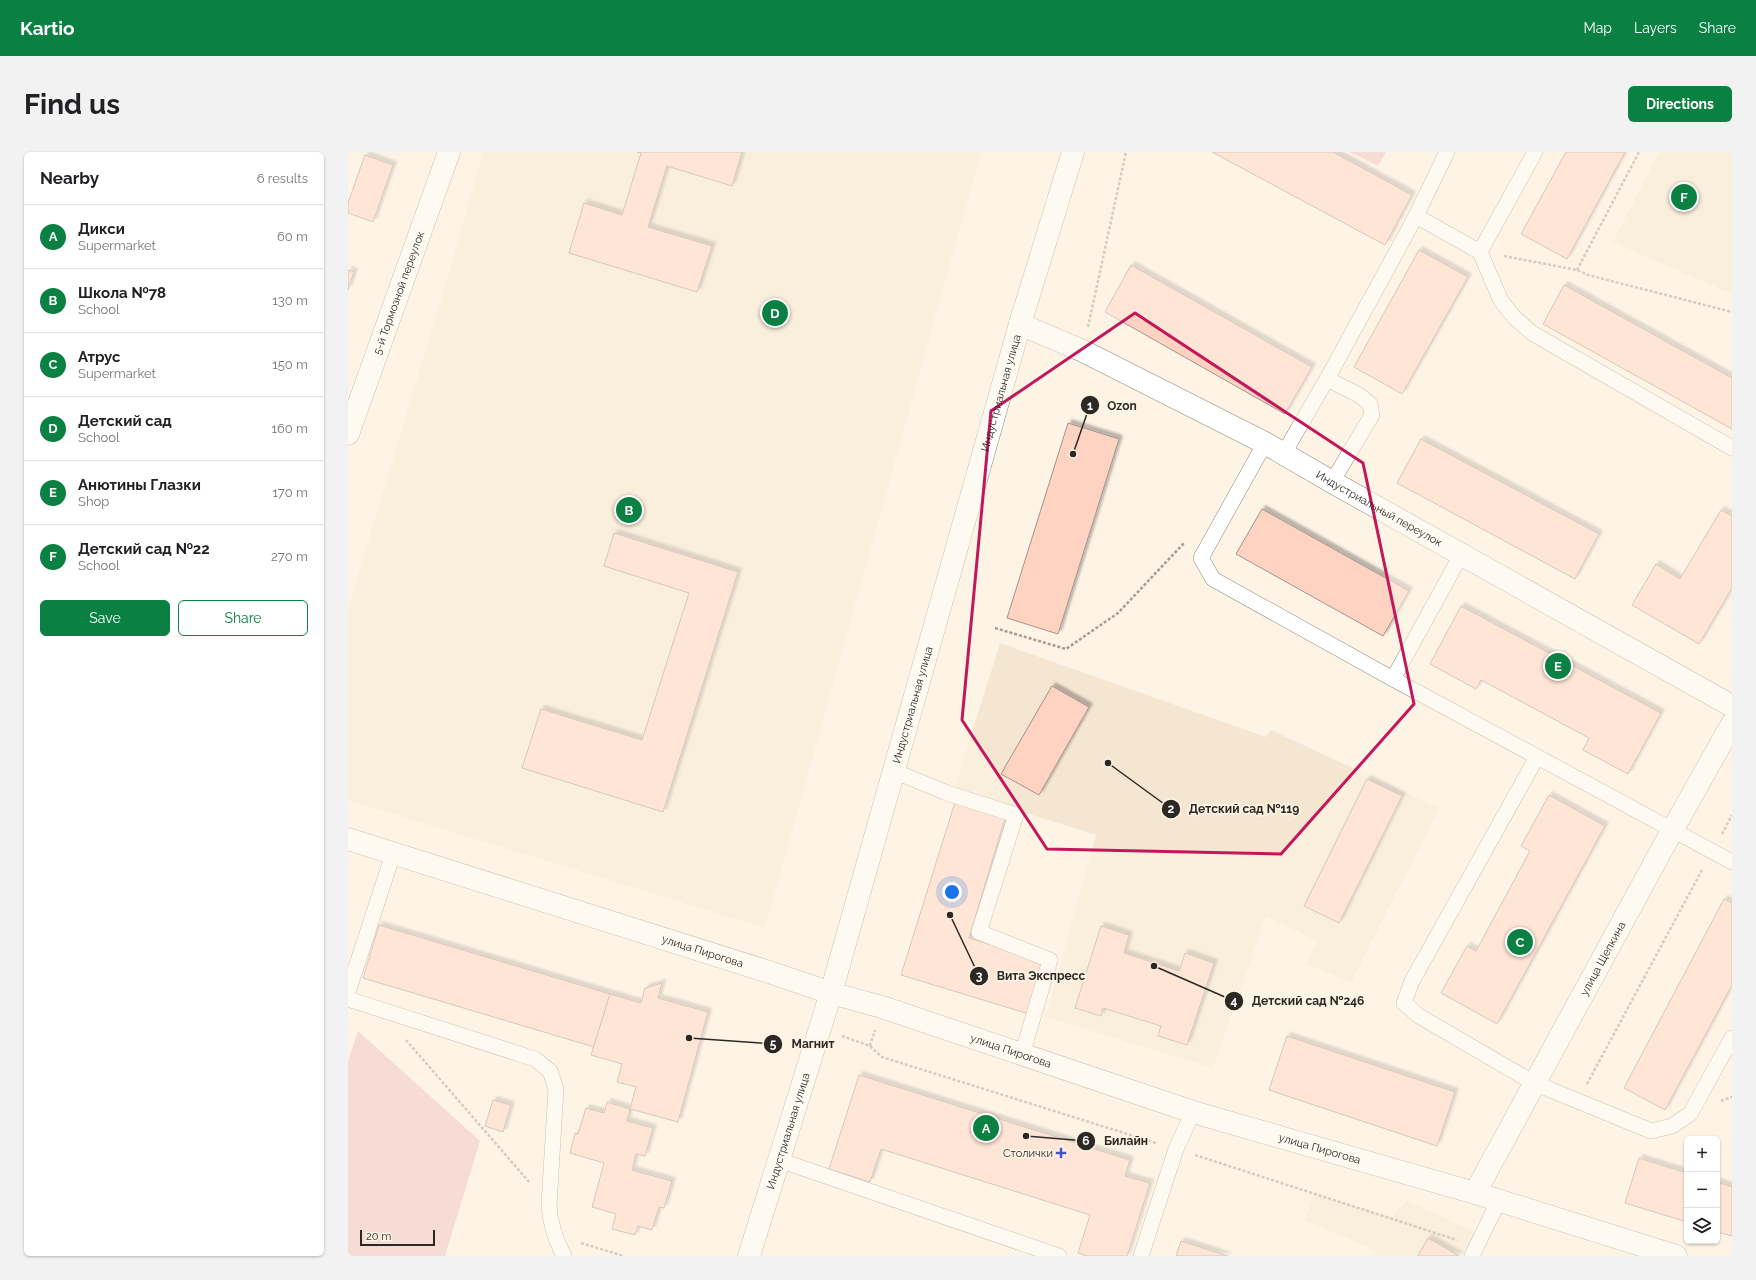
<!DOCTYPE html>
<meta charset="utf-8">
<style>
body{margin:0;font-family:Raleway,sans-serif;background:#f2f2f2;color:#202124}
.controls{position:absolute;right:12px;bottom:12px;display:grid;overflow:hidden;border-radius:6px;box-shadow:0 1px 3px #0004}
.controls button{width:36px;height:36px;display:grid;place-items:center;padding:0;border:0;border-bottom:1px solid #e0e0e0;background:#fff;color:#202124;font:20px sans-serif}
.scale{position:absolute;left:12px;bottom:10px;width:75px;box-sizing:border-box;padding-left:4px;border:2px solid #2c2823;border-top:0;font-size:11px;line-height:14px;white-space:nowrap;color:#2c2823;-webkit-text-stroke:3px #fef4e5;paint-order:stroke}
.you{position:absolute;left:604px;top:740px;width:14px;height:14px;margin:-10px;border:3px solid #fff;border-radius:50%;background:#1a73e8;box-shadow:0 0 0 6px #1a73e833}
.badge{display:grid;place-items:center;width:26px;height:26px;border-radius:50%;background:#0b8043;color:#fff;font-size:13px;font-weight:700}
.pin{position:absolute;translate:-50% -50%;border:2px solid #fff;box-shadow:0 1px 4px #0006}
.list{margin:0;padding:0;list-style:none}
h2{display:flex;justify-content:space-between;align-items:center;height:52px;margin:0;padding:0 16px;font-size:17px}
h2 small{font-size:13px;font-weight:400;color:#757577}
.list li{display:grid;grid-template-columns:26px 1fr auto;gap:12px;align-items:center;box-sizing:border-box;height:64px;padding:0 16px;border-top:1px solid #e0e0e0}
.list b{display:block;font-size:15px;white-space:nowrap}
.list p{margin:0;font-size:13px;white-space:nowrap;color:#757577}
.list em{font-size:13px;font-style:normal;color:#757577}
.actions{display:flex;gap:8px;padding:12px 16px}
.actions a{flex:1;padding:9px 0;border:1px solid #0b8043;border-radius:6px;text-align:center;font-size:14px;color:#0b8043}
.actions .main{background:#0b8043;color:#fff}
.icon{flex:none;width:22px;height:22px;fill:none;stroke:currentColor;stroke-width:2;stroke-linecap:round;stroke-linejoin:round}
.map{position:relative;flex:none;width:1384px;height:1104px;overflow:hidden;border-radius:6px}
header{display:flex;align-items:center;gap:24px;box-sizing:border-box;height:56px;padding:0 20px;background:#0b8043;color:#fff}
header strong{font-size:19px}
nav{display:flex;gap:22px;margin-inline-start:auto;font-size:14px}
.intro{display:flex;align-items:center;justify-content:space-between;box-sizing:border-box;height:96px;padding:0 24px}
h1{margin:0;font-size:28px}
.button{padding:10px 18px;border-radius:6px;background:#0b8043;color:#fff;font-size:14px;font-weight:700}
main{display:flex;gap:24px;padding:0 24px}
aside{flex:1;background:#fff;border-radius:6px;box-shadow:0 1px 3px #0004}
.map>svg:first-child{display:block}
.built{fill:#f5e6d1}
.green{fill:#f0bcc1}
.building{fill:#fed3c1;stroke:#a4948d;filter:url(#shadow)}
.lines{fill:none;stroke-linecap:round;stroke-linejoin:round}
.lane-casing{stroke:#92897c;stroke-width:16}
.street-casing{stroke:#92897c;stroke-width:23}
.secondary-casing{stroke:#92897c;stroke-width:23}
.path{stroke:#a49d92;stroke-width:2.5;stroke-dasharray:3 2;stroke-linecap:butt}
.lane{stroke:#fff;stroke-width:15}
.street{stroke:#fff;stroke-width:22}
.secondary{stroke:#fff;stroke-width:22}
.marked{fill:none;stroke:#c2185b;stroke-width:3;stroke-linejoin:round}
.poi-dot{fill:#4454c8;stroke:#fef4e5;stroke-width:1.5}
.labels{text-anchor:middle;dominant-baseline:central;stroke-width:3.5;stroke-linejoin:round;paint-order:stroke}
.street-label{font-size:11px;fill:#2c2823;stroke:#fef4e5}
.poi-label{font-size:11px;fill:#2c2823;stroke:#fef4e5;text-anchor:end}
.leader{fill:none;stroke:#2c2823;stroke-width:1.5}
.callout-dot{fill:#2c2823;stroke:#fef4e5;stroke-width:1.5}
.mark-label{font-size:12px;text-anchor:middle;font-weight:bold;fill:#fff}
.callout-label{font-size:12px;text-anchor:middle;font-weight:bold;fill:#2c2823;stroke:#fef4e5;stroke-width:3.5;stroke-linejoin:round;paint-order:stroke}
</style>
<header>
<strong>Kartio</strong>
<nav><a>Map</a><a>Layers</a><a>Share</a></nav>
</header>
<div class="intro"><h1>Find us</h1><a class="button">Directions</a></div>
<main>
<aside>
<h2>Nearby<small>6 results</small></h2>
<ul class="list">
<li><span class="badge">A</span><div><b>Дикси</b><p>Supermarket</p></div><em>60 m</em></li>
<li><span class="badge">B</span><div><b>Школа №78</b><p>School</p></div><em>130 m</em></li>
<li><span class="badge">C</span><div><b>Атрус</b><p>Supermarket</p></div><em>150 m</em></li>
<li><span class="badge">D</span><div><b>Детский сад</b><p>School</p></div><em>160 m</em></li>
<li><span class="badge">E</span><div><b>Анютины Глазки</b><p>Shop</p></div><em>170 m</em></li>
<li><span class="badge">F</span><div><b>Детский сад №22</b><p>School</p></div><em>270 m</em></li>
</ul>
<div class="actions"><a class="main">Save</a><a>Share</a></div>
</aside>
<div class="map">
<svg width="1384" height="1104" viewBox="0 0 1384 1104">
<defs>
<filter id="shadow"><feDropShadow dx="3.5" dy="-3.5" stdDeviation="1" flood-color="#0004"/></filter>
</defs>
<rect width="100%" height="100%" fill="#fef4e5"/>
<!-- built -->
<g class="built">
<polygon points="135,0 633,0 417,776 0,648 0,457 105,108"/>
<polygon points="1311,0 1384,0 1384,142 1265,90"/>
<polygon points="652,491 918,585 923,578 1091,656 1003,831 959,812 969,789 918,764 865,916 698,865 748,683 606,638"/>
<polygon points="966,1042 1044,1065 1059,1049 1133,1083 1121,1104 1027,1104 1029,1099 957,1068"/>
</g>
<!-- green -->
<g class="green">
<polygon points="1002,0 1038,0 1030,14"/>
<polygon points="10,879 132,989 97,1104 0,1104 0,909"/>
</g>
<!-- building -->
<g class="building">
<polygon points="289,0 394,0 384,34 319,14 300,75 364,94 349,140 221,101 236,51 274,63 293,1"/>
<polygon points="864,0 985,0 1064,43 1037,93"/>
<polygon points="1218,0 1277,0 1219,107 1173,82"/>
<polygon points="17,3 45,13 25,70 0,61 0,51"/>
<polygon points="1071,98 1120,125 1054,242 1006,215"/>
<polygon points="783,113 964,215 937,262 757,160"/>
<polygon points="0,118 6,120 0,138"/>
<polygon points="1216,133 1384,226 1384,277 1195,172"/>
<polygon points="720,271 771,287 710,482 659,466"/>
<polygon points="1073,287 1251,382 1227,427 1049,331"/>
<polygon points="914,357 1061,439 1035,484 888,402"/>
<polygon points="1373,358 1384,364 1384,436 1351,492 1284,453 1308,412 1332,427"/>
<polygon points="266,381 390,420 315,660 174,616 193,557 294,588 341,441 256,414"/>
<polygon points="1113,454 1313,561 1280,622 1235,598 1241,586 1133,528 1128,537 1082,512"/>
<polygon points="704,534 741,555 691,643 653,622"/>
<polygon points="1019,627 1054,644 991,771 956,754"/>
<polygon points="1201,643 1257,674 1149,872 1093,841 1119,794 1128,799 1182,699 1173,694"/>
<polygon points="607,650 657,666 621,786 697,809 681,862 553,823"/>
<polygon points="1376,747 1384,751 1384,833 1317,958 1276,936"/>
<polygon points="31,773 262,842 246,895 15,826"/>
<polygon points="753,774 781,783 776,801 831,819 837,801 866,811 839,893 810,884 813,874 755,856 753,864 727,856"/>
<polygon points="314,831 310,846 360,860 330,970 282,957 288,935 269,930 274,912 243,903 262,842 293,851 297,836"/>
<polygon points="939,884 1107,940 1089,994 921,938"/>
<polygon points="511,923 782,1008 777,1024 802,1031 779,1104 739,1104 730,1101 742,1063 533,997 522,1030 481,1017"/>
<polygon points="145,948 163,953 155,980 137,974"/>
<polygon points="259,950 282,957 279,969 305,976 297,1004 288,1002 284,1018 324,1029 316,1056 311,1055 304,1078 290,1074 287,1083 264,1077 268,1062 244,1055 256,1011 222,1001 227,981 230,982 238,956 256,961"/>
<polygon points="1291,1006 1339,1021 1339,1070 1277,1051"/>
<polygon points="1369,1030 1384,1035 1384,1084 1369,1080"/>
<polygon points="1080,1086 1111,1104 1070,1104"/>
<polygon points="833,1089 880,1104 828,1104"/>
</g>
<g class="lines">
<defs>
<g id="lane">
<polyline points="1187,0 1132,100 1153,149 1167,166 1184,181 1384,296"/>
<polyline points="1068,64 1099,0"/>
<polyline points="917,291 853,406 865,427 1045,527 1384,710"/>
<polyline points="936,301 979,227"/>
<polyline points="984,330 1024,263 1022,252 1011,243 979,227 1068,64 1132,100"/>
<polyline points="1045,527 1113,403"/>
<polyline points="1189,605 1064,829 1056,851 1071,864 1186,931 1303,979 1324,974 1342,962 1384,886"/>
<polyline points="546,619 599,641 668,663 631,780 702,808 674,903"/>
<polyline points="0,840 45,702"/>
<path d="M0 847 187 907 202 919 208 937 201 1053C202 1072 207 1087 216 1104"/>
<polyline points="431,1008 711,1104"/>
<polyline points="793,1104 828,997 845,960"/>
<polyline points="1124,1104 1151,1048"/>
</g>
<g id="street">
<path id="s1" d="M672 172 735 199 917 291 984 330 1384 554"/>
<path id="s2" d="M0 282 101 0"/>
<path id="s3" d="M1127 1041 1325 677 1384 572"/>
</g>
<g id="secondary">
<path id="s4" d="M0 687 421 820 483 841 534 855 845 960 1127 1041 1328 1104"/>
<path id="s5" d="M401 1104 483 841 672 172 725 0"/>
</g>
</defs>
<!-- lane casing -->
<use href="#lane" class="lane-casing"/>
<!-- street casing -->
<use href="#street" class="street-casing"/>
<!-- secondary casing -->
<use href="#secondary" class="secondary-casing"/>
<!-- path -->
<g class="path">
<polyline points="1156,104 1229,118 1240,123 1384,160"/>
<polyline points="1229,118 1291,0"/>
<polyline points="740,175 778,0"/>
<polyline points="647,476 718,497 770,461 837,390"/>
<polyline points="1374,682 1384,663"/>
<polyline points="494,884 522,894 534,905 808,991"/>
<polyline points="58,888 182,1031"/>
<polyline points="522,894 527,878"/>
<polyline points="1239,932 1354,718"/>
<polyline points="1373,949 1384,945"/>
<polyline points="847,1003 1109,1088"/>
<polyline points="233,1091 276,1104"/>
</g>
<!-- lane -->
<use href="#lane" class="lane"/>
<!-- street -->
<use href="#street" class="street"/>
<!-- secondary -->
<use href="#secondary" class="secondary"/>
</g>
<!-- marked area -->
<path d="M0 0H1384V1104H0ZM787 161 1015 311 1066 552 933 702 699 697 614 568 643 259Z" fill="#fef4e5" fill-opacity=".55" fill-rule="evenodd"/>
<path class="marked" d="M787 161 1015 311 1066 552 933 702 699 697 614 568 643 259Z"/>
<!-- markers -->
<path class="poi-dot" d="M711 995h4v4h4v4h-4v4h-4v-4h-4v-4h4z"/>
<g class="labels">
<!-- street labels -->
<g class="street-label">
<text stroke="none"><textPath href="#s2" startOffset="150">5-й Тормозной переулок</textPath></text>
<text stroke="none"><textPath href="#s5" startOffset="899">Индустриальная улица</textPath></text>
<text stroke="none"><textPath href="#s1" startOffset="404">Индустриальный переулок</textPath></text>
<text stroke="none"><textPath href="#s5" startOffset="575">Индустриальная улица</textPath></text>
<text stroke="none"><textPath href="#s4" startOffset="372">улица Пирогова</textPath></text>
<text stroke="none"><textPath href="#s3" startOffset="267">улица Щепкина</textPath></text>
<text stroke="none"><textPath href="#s4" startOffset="696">улица Пирогова</textPath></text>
<text stroke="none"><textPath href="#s5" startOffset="131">Индустриальная улица</textPath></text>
<text stroke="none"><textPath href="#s4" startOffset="1020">улица Пирогова</textPath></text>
</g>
<!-- poi labels -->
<g class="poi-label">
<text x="705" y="1001">Столички</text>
</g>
</g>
<!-- callouts -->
<path class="leader" d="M725 302L742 253M760 611L823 657M602 763L631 824M806 814L886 849M341 886L425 892M678 984L738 989"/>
<g class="callout-dot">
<circle cx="725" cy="302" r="4"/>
<circle cx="760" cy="611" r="4"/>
<circle cx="602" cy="763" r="4"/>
<circle cx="806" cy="814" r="4"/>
<circle cx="341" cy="886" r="4"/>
<circle cx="678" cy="984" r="4"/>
<circle cx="742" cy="253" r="10"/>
<circle cx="823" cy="657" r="10"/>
<circle cx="631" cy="824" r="10"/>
<circle cx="886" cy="849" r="10"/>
<circle cx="425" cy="892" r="10"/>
<circle cx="738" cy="989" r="10"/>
</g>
<g class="mark-label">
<text x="742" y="258">1</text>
<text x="823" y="661">2</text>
<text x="631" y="828">3</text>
<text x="886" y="853">4</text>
<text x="425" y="896">5</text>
<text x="738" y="993">6</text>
</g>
<g class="callout-label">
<text x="774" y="258">Ozon</text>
<text x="896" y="661">Детский сад №119</text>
<text x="693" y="828">Вита Экспресс</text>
<text x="960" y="853">Детский сад №246</text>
<text x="465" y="896">Магнит</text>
<text x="778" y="993">Билайн</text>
</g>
</svg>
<div class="controls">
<button>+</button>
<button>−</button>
<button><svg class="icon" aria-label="layers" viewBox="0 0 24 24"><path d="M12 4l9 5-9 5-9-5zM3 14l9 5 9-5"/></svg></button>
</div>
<div class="scale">20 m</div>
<div class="you"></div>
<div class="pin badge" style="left:638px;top:976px">A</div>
<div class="pin badge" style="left:281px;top:358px">B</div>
<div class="pin badge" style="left:1172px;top:790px">C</div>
<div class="pin badge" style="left:427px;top:161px">D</div>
<div class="pin badge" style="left:1210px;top:514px">E</div>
<div class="pin badge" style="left:1336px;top:45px">F</div>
</div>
</main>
